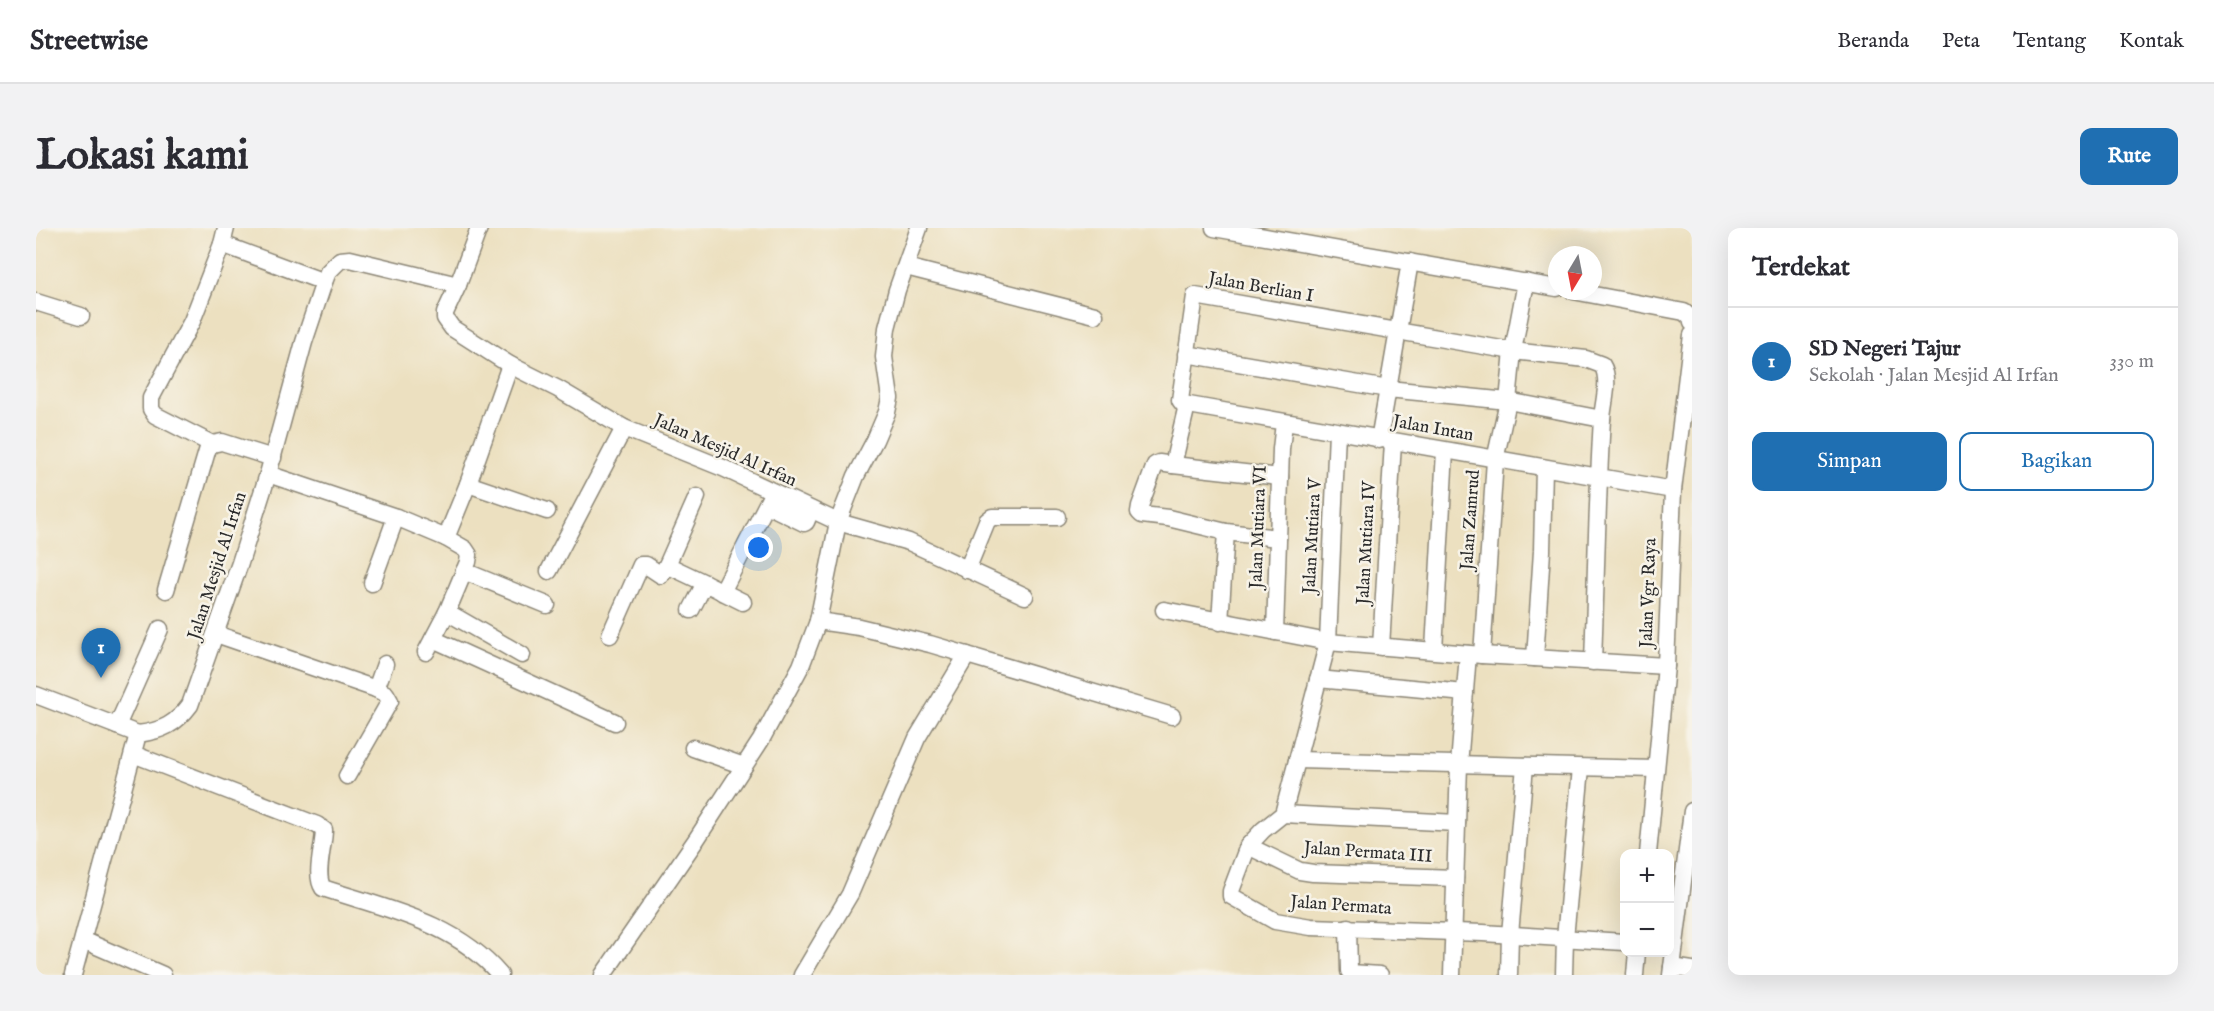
<!DOCTYPE html>
<html lang="id">
<meta charset="utf-8">
<style>
body{margin:0;font-family:"IM FELL English",serif;background:#f2f2f3;color:#2b2b33}
.controls{position:absolute;right:18px;bottom:18px;display:grid;overflow:hidden;border-radius:12px;box-shadow:0 6px 24px #0002}
.controls button{width:54px;height:54px;display:grid;place-items:center;padding:0;border:0;border-bottom:2px solid #e1e1e2;background:#fff;color:#2b2b33;font:30px sans-serif}
.compass{position:absolute;left:1512px;top:18px;width:54px;height:54px;border-radius:50%;background:#fff;box-shadow:0 6px 24px #0002;rotate:190deg}
.you{position:absolute;left:723px;top:320px;width:21px;height:21px;margin:-15px;border:4px solid #fff;border-radius:50%;background:#1a73e8;box-shadow:0 0 0 9px #1a73e833}
.badge{display:grid;place-items:center;width:39px;height:39px;border-radius:50%;background:#1f6fb2;color:#fff;font-size:20px;font-weight:700}
.pin{position:absolute;translate:-50% -50px;filter:drop-shadow(0 2px 3px #0008)}
.pin::after{content:'';position:absolute;top:32px;width:21px;height:18px;background:inherit;clip-path:polygon(0 0,100% 0,50% 100%)}
.list{margin:0;padding:0;list-style:none}
h2{display:flex;justify-content:space-between;align-items:center;height:78px;margin:0;padding:0 24px;font-size:26px}
h2 small{font-size:20px;font-weight:400;color:#7c7c81}
.list li{display:grid;grid-template-columns:39px 1fr auto;gap:18px;align-items:center;box-sizing:border-box;height:108px;padding:0 24px;border-top:2px solid #e1e1e2}
.list b{display:block;font-size:22px;white-space:nowrap}
.list p{margin:0;font-size:20px;white-space:nowrap;color:#7c7c81}
.list em{font-size:20px;font-style:normal;color:#7c7c81}
.actions{display:flex;gap:12px;padding:18px 24px}
.actions a{flex:1;padding:14px 0;border:2px solid #1f6fb2;border-radius:12px;text-align:center;font-size:21px;color:#1f6fb2}
.actions .main{background:#1f6fb2;color:#fff}
.map{position:relative;flex:none;width:1656px;height:747px;overflow:hidden;border-radius:12px}
header{display:flex;align-items:center;gap:36px;box-sizing:border-box;height:84px;padding:0 30px;background:#fff;border-bottom:2px solid #e1e1e2}
header strong{font-size:28px}
nav{display:flex;gap:33px;margin-inline-start:auto;font-size:21px}
.intro{display:flex;align-items:center;justify-content:space-between;box-sizing:border-box;height:144px;padding:0 36px}
h1{margin:0;font-size:42px}
.button{padding:15px 27px;border-radius:12px;background:#1f6fb2;color:#fff;font-size:21px;font-weight:700}
main{display:flex;gap:36px;padding:0 36px}
aside{flex:1;background:#fff;border-radius:12px;box-shadow:0 6px 24px #0002}
.map>svg:first-child{display:block}
.lines{fill:none;stroke-linecap:round;stroke-linejoin:round}
.minor-casing{stroke:#8c8676;stroke-width:19}
.minor{stroke:#fff;stroke-width:16}
.labels{text-anchor:middle;dominant-baseline:central;stroke-width:5;stroke-linejoin:round;paint-order:stroke}
.street-label{font-size:18px;fill:#2b2b2b;stroke:#f7f3e8}
</style>
<header>
<strong>Streetwise</strong>
<nav><a>Beranda</a><a>Peta</a><a>Tentang</a><a>Kontak</a></nav>
</header>
<div class="intro"><h1>Lokasi kami</h1><a class="button">Rute</a></div>
<main>
<div class="map">
<svg width="1656" height="747" viewBox="0 0 1656 747">
<rect width="100%" height="100%" fill="#f7f3e8"/>
<filter id="ink" filterUnits="userSpaceOnUse"><feTurbulence type="fractalNoise" baseFrequency=".0167" numOctaves="2"/><feDisplacementMap in="SourceGraphic" scale="12" xChannelSelector="R" yChannelSelector="G"/><feConvolveMatrix kernelMatrix="1 2 1 2 8 2 1 2 1" color-interpolation-filters="sRGB"/></filter>
<filter id="wash" filterUnits="userSpaceOnUse"><feTurbulence type="fractalNoise" baseFrequency=".008" numOctaves="4" result="noise"/><feDisplacementMap in="SourceGraphic" scale="24" xChannelSelector="R" yChannelSelector="G"/><feGaussianBlur stdDeviation="1.35" result="paint"/><feColorMatrix in="noise" values="0 0 0 0 0 0 0 0 0 0 0 0 0 0 0 0 0 1.4 0 .05"/><feComposite in="paint" operator="in"/></filter>
<g filter="url(#wash)">
<rect width="100%" height="100%" fill="#ece0c0"/>
</g>
<g filter="url(#ink)">
<g class="lines">
<defs>
<g id="minor">
<polyline points="190,0 186,16 288,54"/>
<polyline points="1178,0 1521,60"/>
<polyline points="870,39 1059,87"/>
<polyline points="422,57 409,85 409,90 416,100 474,137 522,161 588,200 687,240 802,294 873,314 989,368"/>
<polyline points="1537,63 1648,84 1655,90 1656,95"/>
<polyline points="0,74 45,88"/>
<polyline points="1150,126 1352,161 1472,173 1566,191"/>
<polyline points="1151,177 1137,237 1244,249"/>
<polyline points="1301,204 1292,414 1247,586 1227,602 1212,618 1195,663 1195,668 1239,693 1275,699 1447,705 1588,714"/>
<polyline points="1343,212 1374,34"/>
<polyline points="176,216 119,187 115,181 115,170 156,93 186,16"/>
<polyline points="1137,237 1123,235 1119,237 1104,278 1103,284 1106,287 1132,290 1190,304 1242,310"/>
<polyline points="232,246 360,289 410,310"/>
<polyline points="432,256 511,283"/>
<polyline points="661,269 631,337 669,355"/>
<polyline points="731,277 768,295 770,294 775,282"/>
<polyline points="931,342 951,293 956,289 1021,289"/>
<polyline points="428,343 511,377"/>
<polyline points="513,343 588,200"/>
<polyline points="336,355 360,289"/>
<polyline points="130,362 172,220 176,216 186,214 237,230"/>
<polyline points="686,364 737,264"/>
<polyline points="655,382 669,355 707,374"/>
<polyline points="1128,382 1292,414 1446,427 1630,438"/>
<polyline points="411,384 486,427"/>
<polyline points="782,393 823,399 894,416 1136,488"/>
<polyline points="1184,394 1190,304"/>
<polyline points="1239,404 1245,221 1248,195"/>
<polyline points="180,406 340,461 349,436"/>
<polyline points="574,407 605,337 610,337 625,347 631,337"/>
<polyline points="397,411 579,494"/>
<polyline points="1345,419 1357,214"/>
<polyline points="1398,422 1409,223"/>
<polyline points="390,424 411,384 432,334 433,327 429,321 410,310 432,256 474,137"/>
<polyline points="1446,427 1459,232 1472,173 1477,123 1490,54"/>
<polyline points="1499,430 1506,323 1508,240"/>
<path d="M1557 434C1560 353 1561 272 1566 191 1567 175 1575 151 1566 137L1550 131 1477 123 1159 68 1144 172 1147 176 1637 262"/>
<polyline points="1282,451 1429,465"/>
<polyline points="0,467 102,506"/>
<polyline points="81,498 124,401"/>
<polyline points="657,520 708,538"/>
<path d="M97 526 281 597 288 602C288 618 278 647 287 660 350 681 419 694 464 747"/>
<polyline points="1261,532 1619,541"/>
<polyline points="311,548 354,473 350,466 340,461"/>
<polyline points="1247,586 1421,595"/>
<polyline points="1212,618 1264,643 1277,645 1419,650"/>
<polyline points="1612,626 1630,438 1637,262 1656,107"/>
<polyline points="1312,699 1313,743 1315,745 1344,747"/>
<polyline points="47,712 127,747"/>
<polyline points="1636,739 1656,742"/>
<path d="M37 747 102 506C126 503 140 496 154 477L204 335 232 246 268 114 288 54 292 44 304 32 314 31 422 57 443 0"/>
<polyline points="567,747 660,612 725,512 765,438 782,393 802,294 820,248 839,212 851,184 854,170 848,129 851,100 861,62 883,0"/>
<polyline points="766,747 814,666 881,510 931,427"/>
<polyline points="1416,747 1423,537 1432,426"/>
<polyline points="1473,747 1474,706 1489,538"/>
<polyline points="1528,747 1529,710 1545,540"/>
<polyline points="1599,747 1601,724"/>
<polyline points="1635,747 1656,583"/>
</g>
</defs>
<!-- minor casing -->
<use href="#minor" class="minor-casing"/>
<!-- minor -->
<use href="#minor" class="minor"/>
</g>
</g>
<g class="labels">
<!-- street labels -->
<g class="street-label">
<text transform="translate(1225 60) rotate(10)">Jalan Berlian I</text>
<text transform="translate(1397 201) rotate(10)">Jalan Intan</text>
<text transform="translate(689 223) rotate(24)">Jalan Mesjid Al Irfan</text>
<text transform="translate(1435 292) rotate(-86)">Jalan Zamrud</text>
<text transform="translate(1223 299) rotate(-88)">Jalan Mutiara VI</text>
<text transform="translate(1277 308) rotate(-87)">Jalan Mutiara V</text>
<text transform="translate(1331 315) rotate(-87)">Jalan Mutiara IV</text>
<text transform="translate(182 338) rotate(-72)">Jalan Mesjid Al Irfan</text>
<text transform="translate(1613 365) rotate(-88)">Jalan Vgr Raya</text>
<text transform="translate(1332 625) rotate(4)">Jalan Permata III</text>
<text transform="translate(1305 678) rotate(4)">Jalan Permata</text>
</g>
</g>
</svg>
<div class="controls">
<button>+</button>
<button>−</button>
</div>
<svg class="compass" viewBox="-18 -18 36 36"><path d="M0-13l5 13h-10z" fill="#e53935"/><path d="M0 13l5-13h-10z" fill="#7c7c81"/></svg>
<div class="you"></div>
<div class="pin badge" style="left:65px;top:450px">1</div>
</div>
<aside>
<h2>Terdekat<small></small></h2>
<ul class="list">
<li><span class="badge">1</span><div><b>SD Negeri Tajur</b><p>Sekolah · Jalan Mesjid Al Irfan</p></div><em>330 m</em></li>
</ul>
<div class="actions"><a class="main">Simpan</a><a>Bagikan</a></div>
</aside>
</main>
